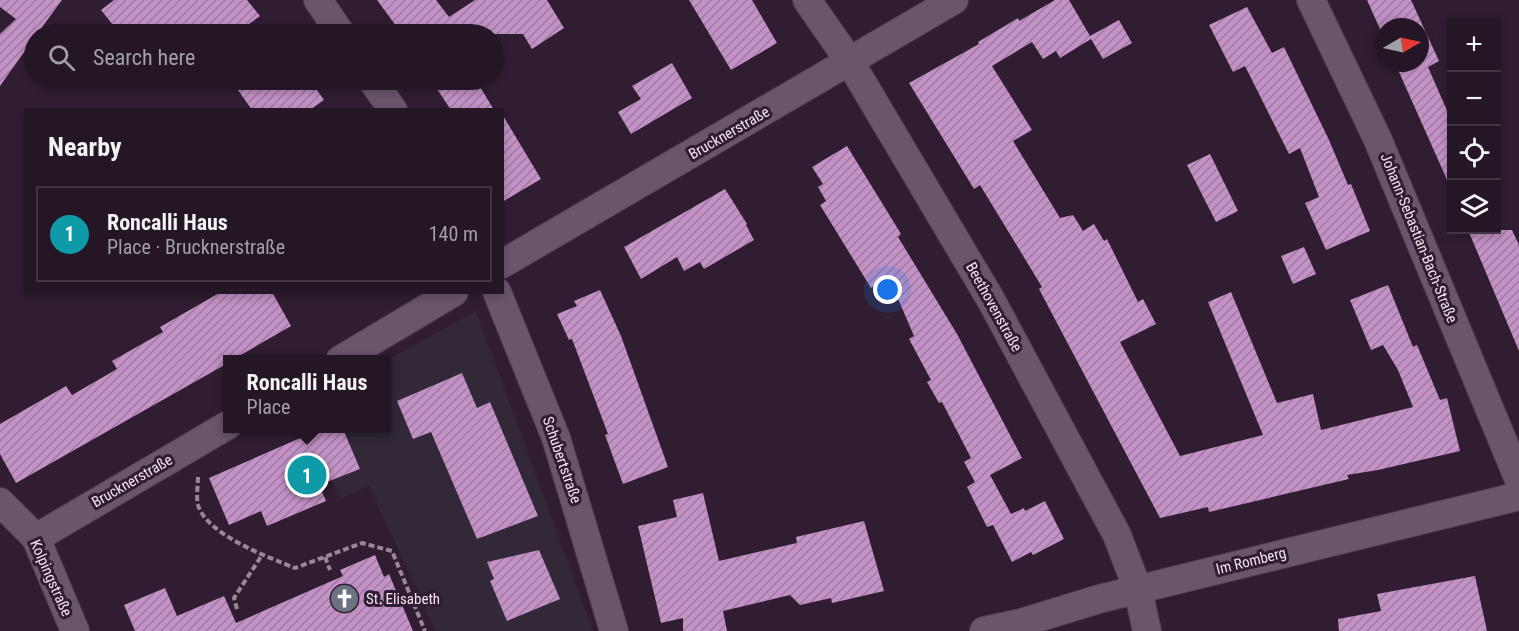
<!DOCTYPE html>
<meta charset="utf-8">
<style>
body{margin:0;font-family:"Roboto Condensed",sans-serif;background:#2c1f2d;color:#f1f3f6}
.controls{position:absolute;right:18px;top:18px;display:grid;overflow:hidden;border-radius:0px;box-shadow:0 3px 9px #0003}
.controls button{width:54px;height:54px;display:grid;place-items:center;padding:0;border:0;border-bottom:2px solid #413542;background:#241625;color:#f1f3f6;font:30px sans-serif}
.compass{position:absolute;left:1375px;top:18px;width:54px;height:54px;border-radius:50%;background:#241625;box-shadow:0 3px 9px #0003;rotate:81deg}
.you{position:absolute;left:888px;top:290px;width:21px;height:21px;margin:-15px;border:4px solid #fff;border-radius:50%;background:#1a73e8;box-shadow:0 0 0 9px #1a73e833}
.badge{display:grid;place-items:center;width:39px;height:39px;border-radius:50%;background:#ddb133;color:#fff;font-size:20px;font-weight:700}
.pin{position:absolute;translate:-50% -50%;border:3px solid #fff;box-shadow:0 2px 6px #0006}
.popup{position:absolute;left:223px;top:355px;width:168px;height:78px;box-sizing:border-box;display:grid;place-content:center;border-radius:0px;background:#241625;filter:drop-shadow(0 2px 4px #0005);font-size:20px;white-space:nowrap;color:#a39fa7}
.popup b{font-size:22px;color:#f1f3f6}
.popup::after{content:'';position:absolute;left:50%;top:100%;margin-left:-12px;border:12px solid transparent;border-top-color:#241625}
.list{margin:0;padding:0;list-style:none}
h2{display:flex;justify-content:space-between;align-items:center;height:78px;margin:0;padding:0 24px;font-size:26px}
h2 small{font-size:20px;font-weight:400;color:#a39fa7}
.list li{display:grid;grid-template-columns:39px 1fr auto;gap:18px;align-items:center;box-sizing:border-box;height:96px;margin:0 12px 12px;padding:0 12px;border:2px solid #413542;border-radius:0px}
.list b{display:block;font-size:22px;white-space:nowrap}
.list p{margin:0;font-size:20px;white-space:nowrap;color:#a39fa7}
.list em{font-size:20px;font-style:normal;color:#a39fa7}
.icon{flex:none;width:33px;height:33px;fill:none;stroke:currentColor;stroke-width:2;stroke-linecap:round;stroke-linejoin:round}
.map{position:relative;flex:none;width:1519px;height:631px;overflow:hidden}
.search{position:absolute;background:#241625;box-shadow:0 3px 9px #0003;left:24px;top:24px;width:480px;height:66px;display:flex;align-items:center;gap:15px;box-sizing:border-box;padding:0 21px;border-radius:33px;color:#a39fa7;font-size:22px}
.panel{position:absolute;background:#241625;box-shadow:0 3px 9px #0003;left:24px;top:108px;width:480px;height:186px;border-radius:0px}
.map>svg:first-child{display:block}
.education{fill:#322837}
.building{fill:url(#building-hatch)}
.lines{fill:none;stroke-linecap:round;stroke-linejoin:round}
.minor-casing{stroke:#4b3c4c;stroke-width:30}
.path{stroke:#978797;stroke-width:4;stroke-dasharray:6 3;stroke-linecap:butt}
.minor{stroke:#6a556b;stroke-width:28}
.labels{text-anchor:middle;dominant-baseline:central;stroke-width:6;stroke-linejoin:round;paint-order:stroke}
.street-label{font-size:15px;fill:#f0e3f0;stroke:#301d31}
.poi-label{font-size:15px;fill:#f0e3f0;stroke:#301d31;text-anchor:start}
</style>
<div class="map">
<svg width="1519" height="631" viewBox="0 0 1519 631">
<defs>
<pattern id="building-hatch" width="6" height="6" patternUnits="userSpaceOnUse" patternTransform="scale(1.5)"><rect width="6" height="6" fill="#c391c5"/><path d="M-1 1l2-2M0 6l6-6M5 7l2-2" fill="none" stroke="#9e7aa0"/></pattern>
</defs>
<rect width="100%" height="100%" fill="#301d31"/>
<!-- education -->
<polygon class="education" points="476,311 593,631 436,631 369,486 339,499 332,480 359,469 343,429 386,428 387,360"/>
<!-- building -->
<g class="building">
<polygon points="0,0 62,0 37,34 34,34 34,38 0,86 0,34 16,19 0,7"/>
<polygon points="114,0 247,0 260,16 235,34 120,34 101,10"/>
<polygon points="377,0 436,0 449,17 475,0 547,0 564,28 532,49 523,34 402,34"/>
<polygon points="689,0 752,0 777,43 731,70"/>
<polygon points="1055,0 1069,0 1090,36 1119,20 1132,43 1103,59 1091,39 1060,58 1056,51 1043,59 1032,42 992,66 1032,130 1013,141 1060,218 1073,215 1083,231 1094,224 1104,241 1107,239 1138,302 1143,299 1156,324 1120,342 1180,456 1263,435 1208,302 1231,292 1277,403 1313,394 1321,430 1413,407 1398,370 1383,345 1371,350 1350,300 1388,285 1413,347 1417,345 1440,400 1447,398 1460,451 1378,470 1347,475 1349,479 1209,512 1208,507 1160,518 1039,289 1042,287 980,185 974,189 909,83 979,44 978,42 1018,18 1019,21"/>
<polygon points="1367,0 1411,0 1439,61 1428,67 1452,122 1452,191 1395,63 1420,63 1420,27 1384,27 1384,38"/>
<polygon points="1247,7 1272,53 1284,47 1329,140 1348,185 1351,184 1370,231 1326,250 1305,203 1319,197 1300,148 1289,154 1245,66 1233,72 1209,25"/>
<polygon points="672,63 692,98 631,134 618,112 641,99 632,86"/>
<polygon points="231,80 310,80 324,100 310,110 252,110"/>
<polygon points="431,80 476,80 494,110 451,110"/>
<polygon points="502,114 541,179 502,202"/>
<polygon points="847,146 901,234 898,237 957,334 1022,458 990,475 1011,514 1024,508 1025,511 1045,501 1064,539 1033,555 1031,552 1012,562 993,525 987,527 967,487 975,482 964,462 971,458 942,402 939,403 927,382 931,380 909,339 914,336 896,294 892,296 882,281 871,288 820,205 826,201 818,187 823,184 812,167"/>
<polygon points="1210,154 1238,211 1216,222 1187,165"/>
<polygon points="725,189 747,224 746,225 754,240 704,269 700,262 684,271 677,257 641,279 624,247"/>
<polygon points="1468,230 1512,230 1519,245 1519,351"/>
<polygon points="1304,247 1316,274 1293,284 1281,256"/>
<polygon points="600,290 621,336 668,467 623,484 605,435 608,434 572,339 569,340 557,314 577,306 574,301"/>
<polygon points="221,292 272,292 291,326 232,360 228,360 228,363 16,483 0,454 0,424 66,386 72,395 117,369 112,361 163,332 160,327"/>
<polygon points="462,373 477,408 490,402 538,516 477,539 431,432 413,439 397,401"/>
<polygon points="321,429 343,429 360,469 319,485 326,501 267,526 261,511 229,525 209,478"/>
<polygon points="703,493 719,561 797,543 796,537 864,521 884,591 832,603 831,598 800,605 790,595 723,611 727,631 683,631 683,618 661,623 638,526 677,517 673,500"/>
<polygon points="539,550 560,599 507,621 490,581 494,579 487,562"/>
<polygon points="375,555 384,577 389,574 413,631 135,631 124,605 165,588 177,616 224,596 236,623 343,576 340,570"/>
<polygon points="1475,576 1487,631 1339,631 1338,619 1381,611 1377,594"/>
</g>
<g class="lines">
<defs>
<g id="minor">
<polyline points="318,0 341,34"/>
<polyline points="807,0 850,62 991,300 1117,535 1138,590 1147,631"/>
<polyline points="1311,0 1378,140 1519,480"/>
<polyline points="372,80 393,110"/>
<polyline points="502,264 954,0"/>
<polyline points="497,292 556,438 614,631"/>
<polyline points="340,360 454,292"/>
<polyline points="0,502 36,538 75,631"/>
<polyline points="36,538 228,425"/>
<polyline points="984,631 1021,623 1099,599 1519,496"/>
</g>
</defs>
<!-- minor casing -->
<use href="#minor" class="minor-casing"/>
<!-- path -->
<g class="path">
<path d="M198 477C198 485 196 497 198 505 207 535 268 557 295 568L362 543 392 551 425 631"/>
<polyline points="325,557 330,570"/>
<polyline points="237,609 234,598 262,555"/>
</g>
<!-- minor -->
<use href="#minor" class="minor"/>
</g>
<!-- icons -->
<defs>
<symbol id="church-disc" viewBox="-11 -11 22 22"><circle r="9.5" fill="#6b7280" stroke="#301d31"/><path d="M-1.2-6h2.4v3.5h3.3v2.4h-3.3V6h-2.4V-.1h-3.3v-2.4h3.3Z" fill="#fff"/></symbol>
</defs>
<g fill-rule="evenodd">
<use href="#church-disc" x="328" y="582" width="33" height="33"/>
</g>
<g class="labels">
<!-- street labels -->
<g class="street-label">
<text transform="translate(729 133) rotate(-30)">Brucknerstraße</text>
<text transform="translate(1419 238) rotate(68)">Johann-Sebastian-Bach-Straße</text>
<text transform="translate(994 307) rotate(61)">Beethovenstraße</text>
<text transform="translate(562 460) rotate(71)">Schubertstraße</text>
<text transform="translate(132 481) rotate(-30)">Brucknerstraße</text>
<text transform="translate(1251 561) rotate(-14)">Im Romberg</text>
<text transform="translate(51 578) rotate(66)">Kolpingstraße</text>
</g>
<!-- poi labels -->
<g class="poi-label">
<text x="366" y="599">St. Elisabeth</text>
</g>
</g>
</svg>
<div class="controls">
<button>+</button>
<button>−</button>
<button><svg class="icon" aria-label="locate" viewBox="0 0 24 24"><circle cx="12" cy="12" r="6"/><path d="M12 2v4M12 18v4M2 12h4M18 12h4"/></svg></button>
<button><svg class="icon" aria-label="layers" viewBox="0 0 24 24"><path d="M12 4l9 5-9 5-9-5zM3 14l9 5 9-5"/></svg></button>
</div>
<svg class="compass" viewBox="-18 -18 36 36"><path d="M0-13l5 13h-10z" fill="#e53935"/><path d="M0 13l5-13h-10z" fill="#a39fa7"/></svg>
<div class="you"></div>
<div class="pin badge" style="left:307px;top:475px;background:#0f9aa8">1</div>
<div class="popup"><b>Roncalli Haus</b>Place</div>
<div class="search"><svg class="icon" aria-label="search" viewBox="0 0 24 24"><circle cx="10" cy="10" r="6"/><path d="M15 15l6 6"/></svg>Search here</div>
<section class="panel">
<h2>Nearby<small></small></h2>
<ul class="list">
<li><span class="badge" style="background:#0f9aa8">1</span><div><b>Roncalli Haus</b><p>Place · Brucknerstraße</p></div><em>140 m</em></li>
</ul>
</section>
</div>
